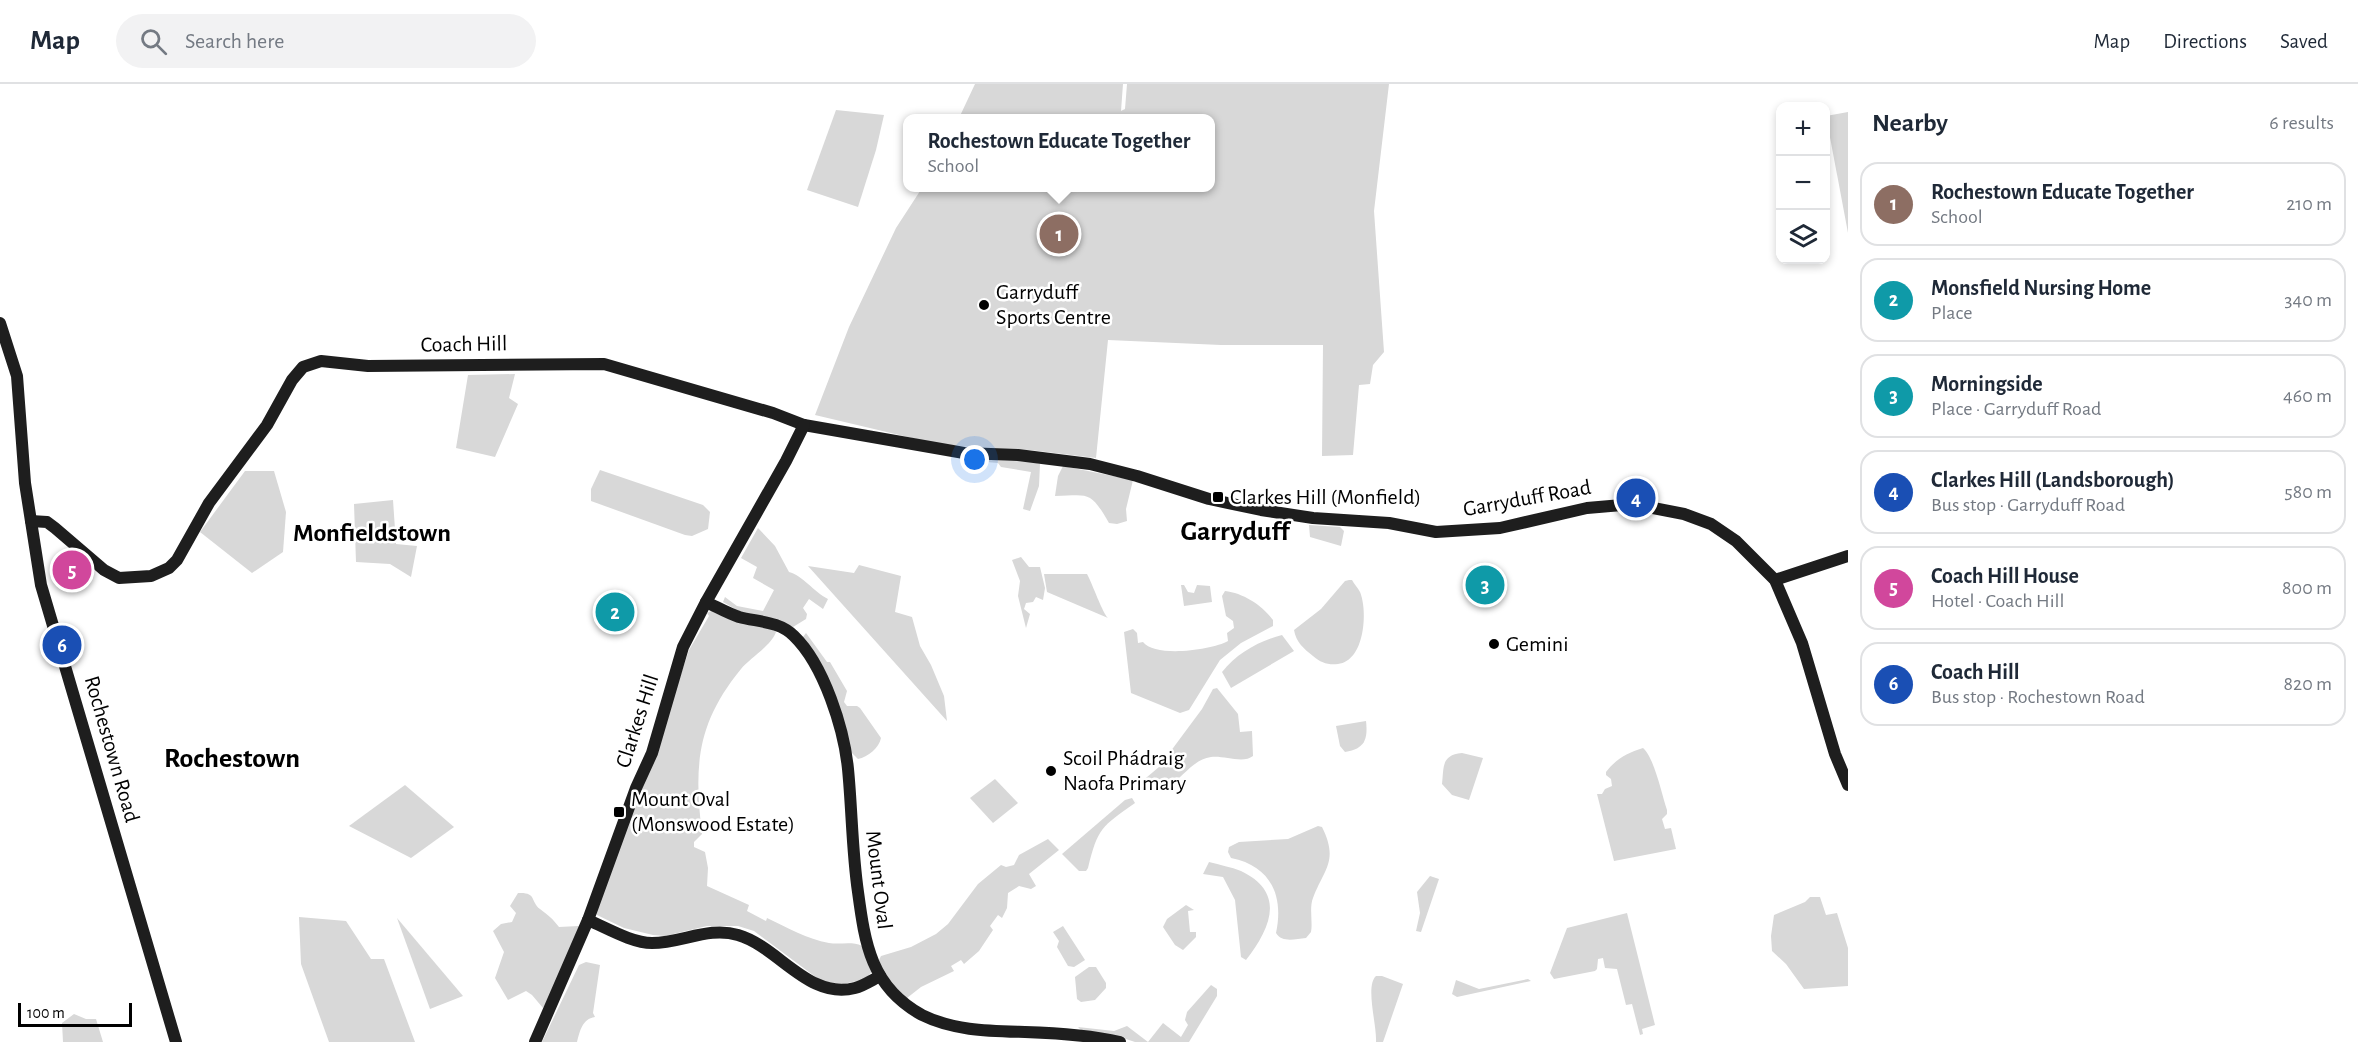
<!DOCTYPE html>
<meta charset="utf-8">
<style>
body{margin:0;font-family:"Alegreya Sans",sans-serif;background:#f2f2f3;color:#1f2937}
.controls{position:absolute;right:18px;top:18px;display:grid;overflow:hidden;border-radius:12px;box-shadow:0 3px 9px #0003}
.controls button{width:54px;height:54px;display:grid;place-items:center;padding:0;border:0;border-bottom:2px solid #e0e1e3;background:#fff;color:#1f2937;font:30px sans-serif}
.scale{position:absolute;left:18px;bottom:15px;width:114px;box-sizing:border-box;padding-left:6px;border:3px solid #000;border-top:0;font-size:16px;line-height:21px;white-space:nowrap;color:#000;-webkit-text-stroke:4px #fff;paint-order:stroke}
.you{position:absolute;left:975px;top:376px;width:21px;height:21px;margin:-15px;border:4px solid #fff;border-radius:50%;background:#1a73e8;box-shadow:0 0 0 9px #1a73e833}
.badge{display:grid;place-items:center;width:39px;height:39px;border-radius:50%;background:#db2777;color:#fff;font-size:20px;font-weight:700}
.pin{position:absolute;translate:-50% -50%;border:3px solid #fff;box-shadow:0 2px 6px #0006}
.popup{position:absolute;left:903px;top:30px;width:312px;height:78px;box-sizing:border-box;display:grid;place-content:center;border-radius:12px;background:#fff;filter:drop-shadow(0 2px 4px #0005);font-size:20px;white-space:nowrap;color:#747a83}
.popup b{font-size:22px;color:#1f2937}
.popup::after{content:'';position:absolute;left:50%;top:100%;margin-left:-12px;border:12px solid transparent;border-top-color:#fff}
.list{margin:0;padding:0;list-style:none}
h2{display:flex;justify-content:space-between;align-items:center;height:78px;margin:0;padding:0 24px;font-size:26px}
h2 small{font-size:20px;font-weight:400;color:#747a83}
.list li{display:grid;grid-template-columns:39px 1fr auto;gap:18px;align-items:center;box-sizing:border-box;height:84px;margin:0 12px 12px;padding:0 12px;border:2px solid #e0e1e3;border-radius:18px}
.list b{display:block;font-size:22px;white-space:nowrap}
.list p{margin:0;font-size:20px;white-space:nowrap;color:#747a83}
.list em{font-size:20px;font-style:normal;color:#747a83}
.icon{flex:none;width:33px;height:33px;fill:none;stroke:currentColor;stroke-width:2;stroke-linecap:round;stroke-linejoin:round}
.map{position:relative;flex:none;width:1848px;height:958px;overflow:hidden}
header{display:flex;align-items:center;gap:36px;box-sizing:border-box;height:84px;padding:0 30px;background:#fff;border-bottom:2px solid #e0e1e3}
header strong{font-size:28px}
nav{display:flex;gap:33px;margin-inline-start:auto;font-size:21px}
.search{width:420px;height:54px;background:#f2f2f3;display:flex;align-items:center;gap:15px;box-sizing:border-box;padding:0 21px;border-radius:33px;color:#747a83;font-size:22px}
main{display:flex}
aside{flex:1;background:#fff}
.map>svg:first-child{display:block}
.green{fill:#d8d8d8}
.lines{fill:none;stroke-linecap:round;stroke-linejoin:round}
.secondary{stroke:#1e1e1e;stroke-width:12}
.poi-dot{fill:#000;stroke:#fff;stroke-width:2}
.labels{text-anchor:middle;dominant-baseline:central;stroke-width:5;stroke-linejoin:round;paint-order:stroke}
.poi-label{font-size:22px;fill:#000;stroke:#fff;text-anchor:start}
.street-label{font-size:22px;fill:#000;stroke:#fff}
.quarter-label{font-size:26px;font-weight:bold;fill:#000;stroke:#fff}
.district-label{font-size:28px;font-weight:bold;fill:#000;stroke:#fff}
</style>
<header>
<strong>Map</strong>
<div class="search"><svg class="icon" aria-label="search" viewBox="0 0 24 24"><circle cx="10" cy="10" r="6"/><path d="M15 15l6 6"/></svg>Search here</div>
<nav><a>Map</a><a>Directions</a><a>Saved</a></nav>
</header>
<main>
<div class="map">
<svg width="1848" height="958" viewBox="0 0 1848 958">
<rect width="100%" height="100%" fill="#fff"/>
<!-- green -->
<g class="green">
<polygon points="975,0 1123,0 1121,27 1125,25 1127,0 1389,0 1374,127 1384,268 1373,281 1370,300 1359,301 1353,371 1322,372 1323,261 1221,261 1108,256 1096,374 1030,366 978,364 933,359 815,331 849,243 896,144 922,104 1210,104 1210,34 959,34"/>
<polygon points="836,26 884,31 876,66 858,123 807,106"/>
<polygon points="1848,28 1848,149 1826,32"/>
<polygon points="515,290 509,314 518,320 495,373 456,364 468,291"/>
<polygon points="976,375 1033,378 1040,380 1039,402 1030,427 1023,425 1031,388 1001,383 998,379 975,377"/>
<path d="M1063 382 1133 396 1126 425 1127 437 1117 440 1109 439C1090 406 1089 411 1055 412L1058 392Z"/>
<polygon points="600,386 703,421 710,428 708,445 692,452 685,451 591,417 591,405"/>
<polygon points="245,387 274,387 286,428 283,468 252,489 200,448"/>
<polygon points="393,416 396,460 417,462 411,493 390,480 356,478 354,420"/>
<polygon points="1309,441 1340,443 1344,447 1341,462 1310,453"/>
<path d="M758 444 775 462 789 488C802 491 814 508 828 515L823 525 809 515 803 524 807 530 806 535 793 543 742 529 723 518 725 513 737 522 763 527 774 506 753 494 757 483 741 474Z"/>
<polygon points="1021,473 1029,483 1040,483 1045,504 1043,516 1036,513 1033,518 1026,519 1024,525 1030,530 1026,544 1018,512 1020,497 1012,476"/>
<polygon points="859,481 901,492 895,528 912,533 920,562 931,581 944,612 947,637 808,482 854,489"/>
<path d="M1044 490H1087C1092 499 1103 530 1108 534L1047 508Z"/>
<path d="M1349 496H1352C1354 500 1358 504 1360 508 1368 527 1365 577 1338 580 1328 581 1321 579 1313 572 1304 565 1296 558 1294 546L1321 525 1345 497Z"/>
<polygon points="1181,501 1184,501 1188,508 1194,509 1197,501 1210,502 1212,518 1184,522"/>
<path d="M1225 507C1243 509 1262 521 1273 536V542L1241 559 1220 576 1189 626 1180 629 1131 609 1124 548 1133 545 1137 549 1138 559 1143 558C1155 574 1212 566 1228 557L1227 549 1234 544 1233 537 1226 532 1222 512Z"/>
<path d="M711 527 774 546 776 548C771 562 751 573 741 585 696 640 694 683 702 750L694 758V763L705 768 708 784 707 802 749 821 747 827 766 837 767 834C788 844 807 855 829 859 840 861 852 857 862 862L872 887 866 895 843 900 821 897 754 847 738 842H707L665 852 653 851 624 844 597 831 595 826 653 674 689 566 709 532 707 529Z"/>
<path d="M806 549 827 578H830L847 607 844 618 847 622H857L860 624 881 654C879 664 868 673 858 675L851 668 804 556 803 553Z"/>
<path d="M1282 551 1294 567 1231 604 1222 588C1237 569 1259 557 1282 551Z"/>
<path d="M1217 604 1238 630 1240 648 1252 647 1253 672C1243 680 1223 671 1211 673 1192 676 1183 694 1167 703L1150 701 1145 706 1140 699 1159 683 1202 625 1213 605Z"/>
<path d="M1366 637C1368 655 1365 665 1345 668L1340 662 1336 642Z"/>
<path d="M1643 664C1654 673 1662 711 1667 726V730L1662 735 1665 745 1671 744 1676 765 1614 777 1597 710H1602L1605 705 1612 702 1611 695 1606 691V688C1616 675 1627 669 1643 664Z"/>
<path d="M1462 669 1483 674 1469 716 1452 711 1442 700C1444 683 1441 671 1462 669Z"/>
<polygon points="995,695 1018,719 993,739 970,714"/>
<polygon points="405,701 454,743 411,774 349,742"/>
<path d="M1132 714 1135 719C1101 743 1098 744 1088 784L1086 787H1079L1062 770 1125 716Z"/>
<path d="M1318 742 1322 743C1339 777 1324 785 1313 814 1309 824 1313 838 1311 848L1306 854C1295 855 1282 859 1276 849 1284 812 1271 782 1231 774L1228 768 1229 763 1239 758 1288 755Z"/>
<polygon points="1048,755 1059,766 1029,790 1036,802 1031,805 1019,802 1008,809 1007,824 1002,834 998,831 990,842 993,846 979,867 964,880 961,876 951,882 954,887 921,903 907,914 903,912 883,887 879,876 881,872 911,863 936,850 948,840 978,800 1001,781 1006,783 1014,781 1019,771"/>
<path d="M1209 778C1220 781 1231 783 1241 787 1287 809 1270 845 1246 876L1241 873 1235 816 1223 793 1203 790Z"/>
<polygon points="1430,792 1439,795 1421,848 1416,847 1420,829 1417,808"/>
<path d="M518 809C537 808 530 817 540 825 548 831 553 835 559 843L579 842 553 911 543 924 532 911 526 907 508 916 495 894 504 868 493 847 501 840 512 838 516 829 510 822Z"/>
<polygon points="1810,813 1820,813 1826,831 1837,829 1848,864 1848,902 1804,905 1786,880 1772,867 1771,852 1774,831 1805,818"/>
<polygon points="1186,821 1194,826 1188,827 1190,848 1196,848 1196,853 1183,866 1175,861 1163,843 1167,835"/>
<polygon points="1627,829 1655,941 1642,945 1643,950 1640,951 1632,920 1626,921 1617,885 1605,884 1603,874 1598,875 1597,885 1595,887 1554,895 1550,889 1567,844"/>
<polygon points="299,833 346,837 371,875 384,875 415,958 329,958 301,880"/>
<polygon points="397,834 463,912 430,925"/>
<polygon points="1063,842 1085,876 1074,883 1068,882 1057,863 1059,857 1053,848"/>
<path d="M586 878 600 881 593 929 595 933C582 935 580 947 577 958H542L579 881Z"/>
<polygon points="1089,883 1096,883 1106,899 1106,904 1095,916 1081,918 1077,915 1075,893"/>
<path d="M1376 892H1382L1403 900 1383 958H1376C1377 941 1365 902 1376 892Z"/>
<polygon points="1528,895 1531,897 1457,913 1452,910 1456,896 1479,905"/>
<polygon points="1211,901 1217,905 1217,912 1189,958 1135,958 1117,952 1082,947 1078,943 1114,947 1127,942 1148,958 1163,939 1181,953 1188,941 1185,936 1187,928"/>
<polygon points="74,930 86,935 96,935 103,958 63,958 62,939"/>
</g>
<g class="lines">
<!-- secondary -->
<g class="secondary">
<polyline points="0,239 17,292 25,399 41,501 176,958"/>
<polyline points="31,437 47,438 55,444 104,486 119,494 151,492 169,484 177,476 209,419 267,341 292,296 303,283 321,277 368,282 604,280 773,329 804,341 964,369 1018,371 1090,380 1137,392 1209,415 1261,426 1313,434 1389,439 1436,448 1500,444 1587,424 1622,421 1648,423 1684,430 1711,440 1736,457 1775,496 1802,559 1835,670 1848,701"/>
<polyline points="1775,496 1848,472"/>
<path d="M706 518C717 523 727 529 739 533 758 538 779 537 794 552 824 581 844 645 848 685 852 726 852 767 858 808 865 860 871 903 922 931 954 947 990 947 1025 948 1056 949 1089 951 1120 958"/>
<path d="M588 836C607 844 632 859 652 859 682 859 709 842 738 851 779 863 808 916 855 904 863 902 872 896 880 892"/>
<polyline points="535,958 588,836 636,704 652,669 683,563 706,518 786,377 804,341"/>
</g>
</g>
<!-- markers -->
<g class="poi-dot">
<circle cx="984" cy="221" r="6"/>
<rect x="1212" y="407" width="12" height="12" rx="3"/>
<circle cx="1494" cy="560" r="6"/>
<circle cx="1051" cy="687" r="6"/>
<rect x="613" y="722" width="12" height="12" rx="3"/>
</g>
<g class="labels">
<!-- poi labels -->
<g class="poi-label">
<text x="996" y="208">Garryduff<tspan x="996" dy="25">Sports Centre</tspan></text>
<text x="1230" y="413">Clarkes Hill (Monfield)</text>
<text x="1506" y="560">Gemini</text>
<text x="1063" y="674">Scoil Phádraig<tspan x="1063" dy="25">Naofa Primary</tspan></text>
<text x="631" y="715">Mount Oval<tspan x="631" dy="25">(Monswood Estate)</tspan></text>
</g>
<!-- street labels -->
<g class="street-label">
<text transform="translate(464 260) rotate(-1)">Coach Hill</text>
<text transform="translate(1527 414) rotate(-10)">Garryduff Road</text>
<text transform="translate(637 637) rotate(-72)">Clarkes Hill</text>
<text transform="translate(112 665) rotate(74)">Rochestown Road</text>
<text transform="translate(879 796) rotate(83)">Mount Oval</text>
</g>
<!-- quarter labels -->
<g class="quarter-label">
<text x="372" y="449">Monfieldstown</text>
</g>
<!-- district labels -->
<g class="district-label">
<text x="1235" y="448">Garryduff</text>
<text x="232" y="675">Rochestown</text>
</g>
</g>
</svg>
<div class="controls">
<button>+</button>
<button>−</button>
<button><svg class="icon" aria-label="layers" viewBox="0 0 24 24"><path d="M12 4l9 5-9 5-9-5zM3 14l9 5 9-5"/></svg></button>
</div>
<div class="scale">100 m</div>
<div class="you"></div>
<div class="pin badge" style="left:1059px;top:150px;background:#8d6e63">1</div>
<div class="popup"><b>Rochestown Educate Together</b>School</div>
<div class="pin badge" style="left:615px;top:528px;background:#0f9aa8">2</div>
<div class="pin badge" style="left:1485px;top:501px;background:#0f9aa8">3</div>
<div class="pin badge" style="left:1636px;top:414px;background:#1a4fb4">4</div>
<div class="pin badge" style="left:72px;top:486px;background:#d1479c">5</div>
<div class="pin badge" style="left:62px;top:561px;background:#1a4fb4">6</div>
</div>
<aside>
<h2>Nearby<small>6 results</small></h2>
<ul class="list">
<li><span class="badge" style="background:#8d6e63">1</span><div><b>Rochestown Educate Together</b><p>School</p></div><em>210 m</em></li>
<li><span class="badge" style="background:#0f9aa8">2</span><div><b>Monsfield Nursing Home</b><p>Place</p></div><em>340 m</em></li>
<li><span class="badge" style="background:#0f9aa8">3</span><div><b>Morningside</b><p>Place · Garryduff Road</p></div><em>460 m</em></li>
<li><span class="badge" style="background:#1a4fb4">4</span><div><b>Clarkes Hill (Landsborough)</b><p>Bus stop · Garryduff Road</p></div><em>580 m</em></li>
<li><span class="badge" style="background:#d1479c">5</span><div><b>Coach Hill House</b><p>Hotel · Coach Hill</p></div><em>800 m</em></li>
<li><span class="badge" style="background:#1a4fb4">6</span><div><b>Coach Hill</b><p>Bus stop · Rochestown Road</p></div><em>820 m</em></li>
</ul>
</aside>
</main>
